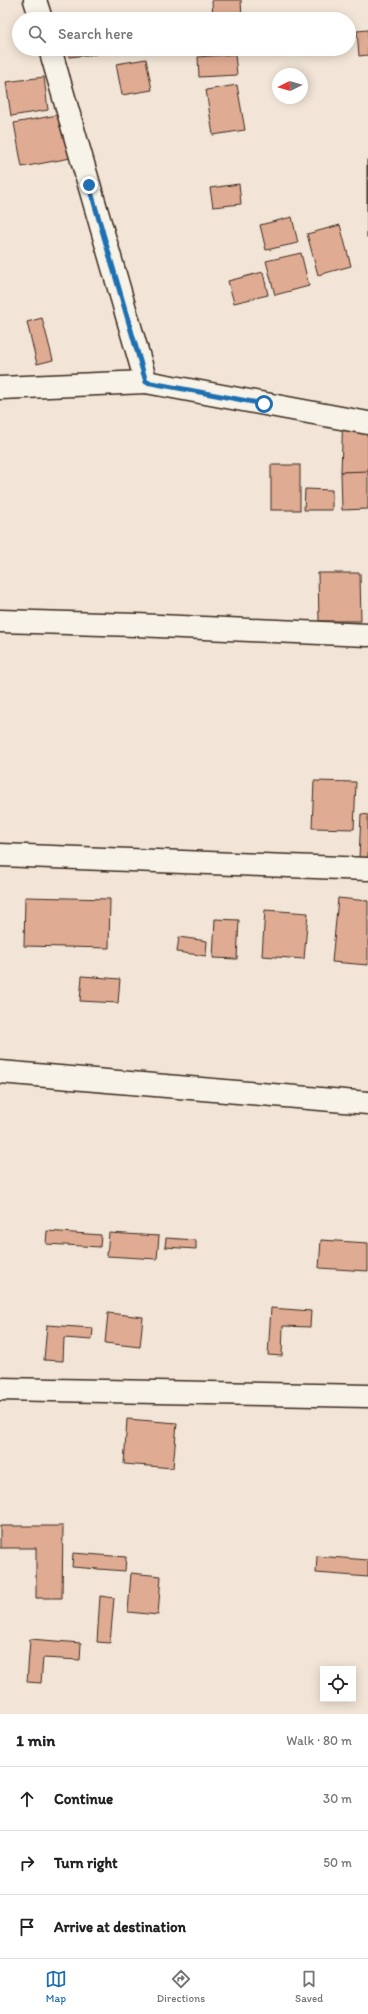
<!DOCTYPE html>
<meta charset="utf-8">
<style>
body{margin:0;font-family:Itim,sans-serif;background:#f2f2f2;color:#202124}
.controls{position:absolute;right:12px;bottom:12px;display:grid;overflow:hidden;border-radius:0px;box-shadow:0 2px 10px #0003}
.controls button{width:36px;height:36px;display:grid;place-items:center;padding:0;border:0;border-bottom:1px solid #e0e0e0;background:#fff;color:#202124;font:20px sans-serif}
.compass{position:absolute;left:272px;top:68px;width:36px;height:36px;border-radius:50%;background:#fff;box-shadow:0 2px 10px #0003;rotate:265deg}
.stop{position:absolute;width:12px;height:12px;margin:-9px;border:3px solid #1f6fb2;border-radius:50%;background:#fff}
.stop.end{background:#1f6fb2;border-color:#fff;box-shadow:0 1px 4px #0008}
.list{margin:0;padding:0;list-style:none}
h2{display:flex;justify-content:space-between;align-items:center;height:52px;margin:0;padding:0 16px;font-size:17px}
h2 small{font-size:13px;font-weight:400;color:#757577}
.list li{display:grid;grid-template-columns:26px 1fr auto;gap:12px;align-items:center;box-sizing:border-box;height:64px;padding:0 16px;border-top:1px solid #e0e0e0}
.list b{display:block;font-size:15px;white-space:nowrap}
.list em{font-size:13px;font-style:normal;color:#757577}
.icon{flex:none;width:22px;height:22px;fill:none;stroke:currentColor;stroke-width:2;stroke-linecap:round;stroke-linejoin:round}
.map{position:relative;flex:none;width:368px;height:1714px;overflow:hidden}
.search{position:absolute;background:#fff;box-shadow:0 2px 10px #0003;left:12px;right:12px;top:12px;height:44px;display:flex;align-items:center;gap:10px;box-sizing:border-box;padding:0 14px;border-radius:22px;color:#757577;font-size:15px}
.sheet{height:244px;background:#fff}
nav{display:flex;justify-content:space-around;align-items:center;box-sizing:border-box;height:56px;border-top:1px solid #e0e0e0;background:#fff;font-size:11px;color:#757577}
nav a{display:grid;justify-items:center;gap:2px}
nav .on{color:#1f6fb2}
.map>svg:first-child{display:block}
.building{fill:#dfab93;stroke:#3b2a1e}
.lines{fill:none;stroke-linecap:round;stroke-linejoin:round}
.minor-casing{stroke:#3b2a1e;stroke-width:25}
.minor{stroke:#f7f3e8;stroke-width:22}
.route{stroke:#1f6fb2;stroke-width:5}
</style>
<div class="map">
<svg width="368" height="1714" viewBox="0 0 368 1714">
<rect width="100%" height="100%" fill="#f2e5d7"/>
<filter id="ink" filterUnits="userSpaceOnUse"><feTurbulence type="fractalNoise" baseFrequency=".025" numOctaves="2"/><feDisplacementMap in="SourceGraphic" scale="8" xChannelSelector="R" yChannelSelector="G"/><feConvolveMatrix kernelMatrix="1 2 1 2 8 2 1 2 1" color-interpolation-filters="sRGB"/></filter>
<g filter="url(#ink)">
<!-- building -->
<g class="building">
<polygon points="212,0 241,0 242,19 213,19"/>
<polygon points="368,30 368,55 359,56 357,31"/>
<polygon points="68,49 97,49 97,54 69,57"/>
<polygon points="235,54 237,75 199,77 198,57"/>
<polygon points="146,59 152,90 122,95 116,64"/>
<polygon points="44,77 48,110 11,116 6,82"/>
<polygon points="237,85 245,130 213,135 206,90"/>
<polygon points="79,111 87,155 22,167 14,123"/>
<rect x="367" y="160" width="1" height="77"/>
<polygon points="239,184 241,204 213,207 210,188"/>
<polygon points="292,217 298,243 266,250 260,225"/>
<polygon points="340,225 351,266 318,275 307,234"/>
<polygon points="301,253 309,286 275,295 266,261"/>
<polygon points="263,272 268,295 234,303 228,281"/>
<polygon points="42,318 53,360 37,364 27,322"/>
<polygon points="343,413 368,413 368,472 341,472"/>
<rect x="271" y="465" width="29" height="45"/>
<polygon points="368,471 368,509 342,510 341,472"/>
<polygon points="305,489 332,490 332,510 304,510"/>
<polygon points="318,573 360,573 361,621 319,621"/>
<polygon points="314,781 356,782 354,829 312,828"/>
<polygon points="361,814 368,815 368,859 359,858"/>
<polygon points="25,897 110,899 109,948 24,946"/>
<polygon points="338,898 368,901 368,965 332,962"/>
<polygon points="265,910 308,913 304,959 262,956"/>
<polygon points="215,919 239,920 237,959 213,958"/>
<polygon points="179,937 207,941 206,956 177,952"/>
<polygon points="82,976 120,979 118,1003 80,1001"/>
<polygon points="47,1231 101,1235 100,1247 46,1244"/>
<polygon points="109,1233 159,1236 157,1259 107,1256"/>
<polygon points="166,1238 196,1240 196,1249 165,1247"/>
<polygon points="321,1240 368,1243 368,1271 319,1268"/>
<polygon points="271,1308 311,1311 310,1327 283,1326 282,1356 268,1355"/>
<polygon points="108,1313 143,1317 140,1347 105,1343"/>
<polygon points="47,1325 93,1328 92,1340 64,1338 63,1361 44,1360"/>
<polygon points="127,1419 177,1423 173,1468 124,1464"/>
<polygon points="0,1526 63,1526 62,1598 36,1598 36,1548 0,1548"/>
<polygon points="73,1553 126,1557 125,1571 72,1567"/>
<polygon points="317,1556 368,1560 368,1577 316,1573"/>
<polygon points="131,1573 161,1576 158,1615 128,1612"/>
<polygon points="100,1596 114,1598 110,1643 97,1642"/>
<polygon points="30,1639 81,1643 80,1660 43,1658 41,1683 27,1682"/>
</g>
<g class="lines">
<defs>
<g id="minor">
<polyline points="35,0 41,19"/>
<polyline points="50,49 146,382 368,423"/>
<polyline points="0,388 146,382"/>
<polyline points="0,621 136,625 368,635"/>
<polyline points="0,855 368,869"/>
<polyline points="0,1072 368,1103"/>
<polyline points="0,1389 368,1396"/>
</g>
</defs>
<!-- minor casing -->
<use href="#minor" class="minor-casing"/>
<!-- minor -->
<use href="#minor" class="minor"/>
</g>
</g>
<g class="lines" filter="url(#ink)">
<!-- route -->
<polyline class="route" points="89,185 146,382 264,404"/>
</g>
</svg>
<div class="controls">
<button><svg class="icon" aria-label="locate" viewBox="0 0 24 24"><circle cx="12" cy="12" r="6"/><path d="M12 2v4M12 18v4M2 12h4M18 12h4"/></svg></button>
</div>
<svg class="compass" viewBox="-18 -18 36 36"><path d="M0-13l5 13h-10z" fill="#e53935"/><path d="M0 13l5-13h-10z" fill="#757577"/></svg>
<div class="stop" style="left:264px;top:404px"></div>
<div class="stop end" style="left:89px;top:185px"></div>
<div class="search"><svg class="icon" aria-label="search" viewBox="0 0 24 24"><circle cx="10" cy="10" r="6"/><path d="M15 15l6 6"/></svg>Search here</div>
</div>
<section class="sheet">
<h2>1 min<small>Walk · 80 m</small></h2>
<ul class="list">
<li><svg class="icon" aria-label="ahead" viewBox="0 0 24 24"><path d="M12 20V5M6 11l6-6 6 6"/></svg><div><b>Continue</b></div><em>30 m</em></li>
<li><svg class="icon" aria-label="right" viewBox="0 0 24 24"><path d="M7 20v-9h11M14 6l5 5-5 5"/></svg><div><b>Turn right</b></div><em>50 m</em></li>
<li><svg class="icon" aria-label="arrive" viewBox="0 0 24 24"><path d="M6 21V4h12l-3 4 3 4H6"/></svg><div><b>Arrive at destination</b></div></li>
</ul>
</section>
<nav>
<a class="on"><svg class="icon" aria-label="map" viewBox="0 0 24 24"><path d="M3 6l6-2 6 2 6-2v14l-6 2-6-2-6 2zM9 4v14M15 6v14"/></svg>Map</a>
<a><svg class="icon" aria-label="directions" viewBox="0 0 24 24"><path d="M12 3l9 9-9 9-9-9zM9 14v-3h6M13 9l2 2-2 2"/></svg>Directions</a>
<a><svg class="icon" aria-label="saved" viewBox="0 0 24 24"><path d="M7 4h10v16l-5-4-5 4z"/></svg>Saved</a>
</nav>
